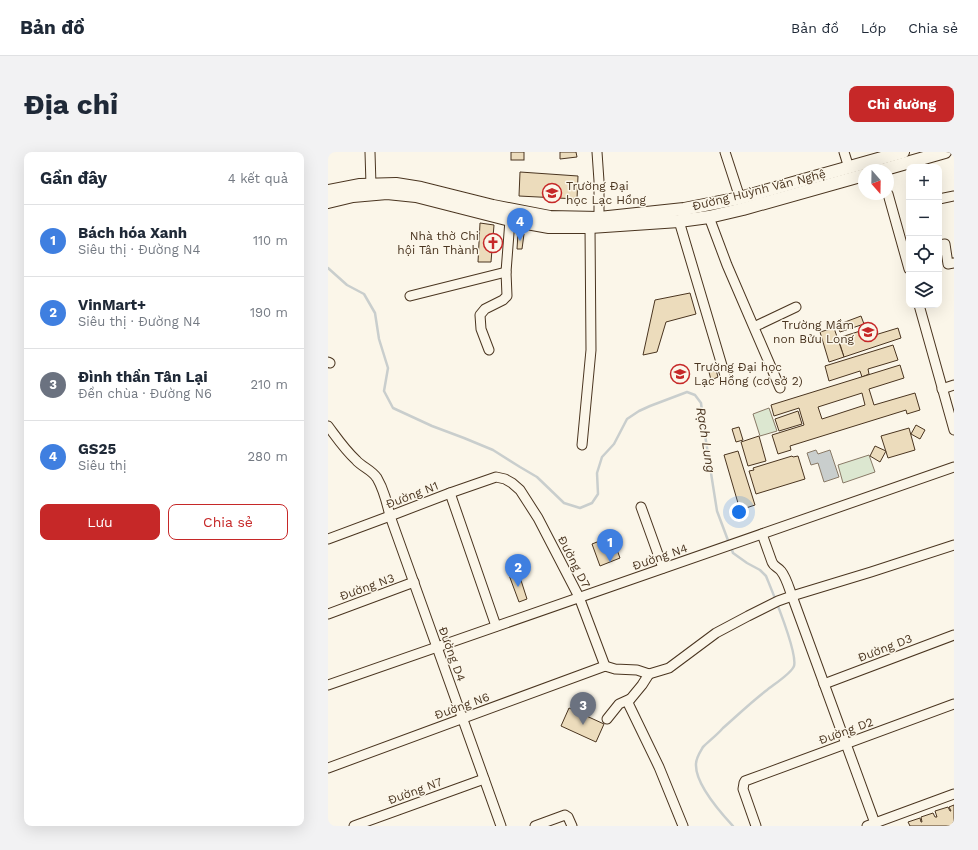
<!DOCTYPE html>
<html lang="vi">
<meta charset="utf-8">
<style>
body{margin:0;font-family:"Work Sans",sans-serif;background:#f2f2f3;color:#1f2937}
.controls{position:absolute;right:12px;top:12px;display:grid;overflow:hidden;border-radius:8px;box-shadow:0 4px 16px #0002}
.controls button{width:36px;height:36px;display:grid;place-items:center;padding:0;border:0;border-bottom:1px solid #e0e1e3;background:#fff;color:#1f2937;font:20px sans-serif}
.compass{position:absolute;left:530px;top:12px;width:36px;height:36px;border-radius:50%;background:#fff;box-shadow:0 4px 16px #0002;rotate:160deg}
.you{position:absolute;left:411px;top:360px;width:14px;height:14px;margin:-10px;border:3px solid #fff;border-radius:50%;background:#1a73e8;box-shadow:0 0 0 6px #1a73e833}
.badge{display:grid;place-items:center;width:26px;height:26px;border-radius:50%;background:#c62828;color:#fff;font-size:13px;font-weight:700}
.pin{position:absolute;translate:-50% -33px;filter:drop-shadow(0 1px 2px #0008)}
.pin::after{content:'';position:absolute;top:21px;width:14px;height:12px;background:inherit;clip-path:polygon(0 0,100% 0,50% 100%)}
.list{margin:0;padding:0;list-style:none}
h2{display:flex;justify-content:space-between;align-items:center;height:52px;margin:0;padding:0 16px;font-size:17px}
h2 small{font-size:13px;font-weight:400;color:#747a83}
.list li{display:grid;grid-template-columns:26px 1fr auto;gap:12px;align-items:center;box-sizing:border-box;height:72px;padding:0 16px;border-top:1px solid #e0e1e3}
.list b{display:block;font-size:15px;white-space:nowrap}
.list p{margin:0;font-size:13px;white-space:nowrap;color:#747a83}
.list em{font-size:13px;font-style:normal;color:#747a83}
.actions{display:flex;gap:8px;padding:12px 16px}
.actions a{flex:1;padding:9px 0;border:1px solid #c62828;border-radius:8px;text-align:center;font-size:14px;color:#c62828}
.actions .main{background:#c62828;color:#fff}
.icon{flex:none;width:22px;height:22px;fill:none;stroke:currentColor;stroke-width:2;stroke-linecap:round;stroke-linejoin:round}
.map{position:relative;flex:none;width:626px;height:674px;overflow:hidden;border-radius:8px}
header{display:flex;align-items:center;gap:24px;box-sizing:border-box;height:56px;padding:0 20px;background:#fff;border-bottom:1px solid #e0e1e3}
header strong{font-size:19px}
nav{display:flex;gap:22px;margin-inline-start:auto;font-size:14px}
.intro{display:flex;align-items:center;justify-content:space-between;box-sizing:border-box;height:96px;padding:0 24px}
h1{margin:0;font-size:28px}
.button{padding:10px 18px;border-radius:8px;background:#c62828;color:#fff;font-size:14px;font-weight:700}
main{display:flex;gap:24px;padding:0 24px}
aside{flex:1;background:#fff;border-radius:8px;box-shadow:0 4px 16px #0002}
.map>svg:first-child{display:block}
.green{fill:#dce7d0;stroke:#887966}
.water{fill:#c9cecd;stroke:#887966}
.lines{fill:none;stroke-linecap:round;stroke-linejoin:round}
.stream{stroke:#c9cecd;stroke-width:2.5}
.building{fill:#ecdcbc;stroke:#4a3520;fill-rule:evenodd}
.minor-casing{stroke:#4a3520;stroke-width:11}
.major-casing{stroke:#4a3520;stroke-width:14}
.minor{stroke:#fbf6e9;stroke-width:9}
.major{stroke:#fbf6e9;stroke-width:12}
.labels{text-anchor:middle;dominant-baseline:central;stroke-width:3;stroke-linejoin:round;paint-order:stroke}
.poi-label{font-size:12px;fill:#4a3520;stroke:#fbf6e9;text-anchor:start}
.street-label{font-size:12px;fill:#4a3520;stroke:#fbf6e9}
.water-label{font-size:13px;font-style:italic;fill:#4a3520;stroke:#fbf6e9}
</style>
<header>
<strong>Bản đồ</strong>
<nav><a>Bản đồ</a><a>Lớp</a><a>Chia sẻ</a></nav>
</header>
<div class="intro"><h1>Địa chỉ</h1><a class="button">Chỉ đường</a></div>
<main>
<aside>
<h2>Gần đây<small>4 kết quả</small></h2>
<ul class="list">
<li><span class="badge" style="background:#3f7fe0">1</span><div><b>Bách hóa Xanh</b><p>Siêu thị · Đường N4</p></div><em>110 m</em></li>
<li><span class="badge" style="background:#3f7fe0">2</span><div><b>VinMart+</b><p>Siêu thị · Đường N4</p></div><em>190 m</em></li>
<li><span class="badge" style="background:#6b7280">3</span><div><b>Đình thần Tân Lại</b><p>Đền chùa · Đường N6</p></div><em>210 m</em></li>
<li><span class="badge" style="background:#3f7fe0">4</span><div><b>GS25</b><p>Siêu thị</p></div><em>280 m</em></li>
</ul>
<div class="actions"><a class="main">Lưu</a><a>Chia sẻ</a></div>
</aside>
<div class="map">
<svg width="626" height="674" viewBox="0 0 626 674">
<rect width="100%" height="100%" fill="#fbf6e9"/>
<!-- green -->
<g class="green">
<polygon points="441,256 449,279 432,284 425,262"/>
<polygon points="541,303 547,320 515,331 510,313"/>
</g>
<!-- water -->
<polygon class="water" points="488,298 490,302 502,298 511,325 496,330 490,311 483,313 479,301"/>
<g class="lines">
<!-- stream -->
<g class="stream">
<polyline points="0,116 19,133 36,142 47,161 51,187 60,216 56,239 65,256 104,274 136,286 165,298 192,315 209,325 236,351 252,356 264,351 270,342 269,321 274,305 286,292 299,267 311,259 322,254 359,240 367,243 373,251 377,283 389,359 401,391"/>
<path d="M403 395 405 401 419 411 432 418 438 424C444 439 470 500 466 514 464 521 445 533 439 538 423 550 410 563 395 576 389 583 381 589 375 595 372 600 368 606 368 612 367 631 392 660 405 674"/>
</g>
</g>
<!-- building -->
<g class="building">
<rect x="183" y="0" width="13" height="8"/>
<polygon points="232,0 248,0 249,5 232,7"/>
<polygon points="192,20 250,24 249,47 191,44"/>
<polygon points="152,71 166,73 163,110 150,110"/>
<polygon points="190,81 196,82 194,97 189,97"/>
<polygon points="362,141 368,162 338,170 329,200 315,203 327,148"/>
<polygon points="533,164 536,172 512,180 509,173"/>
<polygon points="545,175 547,183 570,176 573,186 516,205 510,186"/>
<polygon points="506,176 516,205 501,210 492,180"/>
<polygon points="565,193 570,208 540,217 541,222 534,225 532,219 501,229 497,214"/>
<path d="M572 213 576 226 541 237 546 253 587 241 592 258 579 262 578 258 462 294 463 298 450 302 444 283 476 273 471 256 446 264 443 253ZM534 241 537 253 494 267 490 255Z"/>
<polygon points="388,218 390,225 383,228 381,220"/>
<polygon points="470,259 474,272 451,279 447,267"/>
<polygon points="588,273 597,278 592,287 583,282"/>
<polygon points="411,275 415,288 408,290 404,277"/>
<polygon points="581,276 587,298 560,306 553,284"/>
<polygon points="431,284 438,309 420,314 413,290"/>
<polygon points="547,294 558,299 552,310 542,304"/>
<polygon points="410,299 427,353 412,358 396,303"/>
<polygon points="464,304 465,305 470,304 477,327 428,342 421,319 426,318 425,316"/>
<polygon points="284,384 292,406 272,414 264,392"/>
<polygon points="190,419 199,447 191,450 181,423"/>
<polygon points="241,556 276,572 268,590 233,574"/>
<polygon points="626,653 626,670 625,670 626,674 582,674 580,670 592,666 593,670 594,670 593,665 605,661 607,665 609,665 607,659 620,655 622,659 623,659 621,655"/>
</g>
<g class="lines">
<defs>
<g id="minor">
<polyline points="42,0 43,33"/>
<polyline points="269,0 271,29 271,66"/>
<polyline points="397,0 412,46"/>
<polyline points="516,0 521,16"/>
<polyline points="560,42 581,117"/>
<polyline points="611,47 626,44"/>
<polyline points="381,65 399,113 452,236"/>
<polyline points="351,69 398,227"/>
<polyline points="611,93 617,92 620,112 626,111"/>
<polyline points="82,144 178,120"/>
<polyline points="591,153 626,278"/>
<polyline points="430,173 468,155"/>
<polyline points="161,198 153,177 152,163 157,157 175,148 179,144 178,120 182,68"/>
<polyline points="0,210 2,211"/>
<polyline points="614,237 626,233"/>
<path d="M0 274C9 286 17 298 28 308 34 315 44 318 49 326 56 338 59 351 62 364L173 674"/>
<polyline points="254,293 263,198 262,75"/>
<polyline points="122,341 168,474"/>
<polyline points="313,355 335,416"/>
<path d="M434 382 444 410C446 415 450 415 453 419 458 425 461 436 464 444L548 674"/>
<polyline points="0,387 62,364 122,341 168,325 177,327 184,331 192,338 210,366 251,445 277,514"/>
<polyline points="0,462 86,430"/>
<polyline points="277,514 287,517 309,518 321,522 341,516 388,481 420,464 450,449 464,444 543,420 626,393"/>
<polyline points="321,522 314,533 300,550 301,553 331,615 355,674"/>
<polyline points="496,532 626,483"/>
<polyline points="0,533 626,315"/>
<polyline points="279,567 291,552 302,547"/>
<polyline points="0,616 277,514"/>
<polyline points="26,674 156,627"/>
<polyline points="207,674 237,663 240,665 244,674"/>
<polyline points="428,674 415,637 416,631 417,629 626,552"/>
<polyline points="539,674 626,642"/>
</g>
<g id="major">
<polyline points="554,18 617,0"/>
<polyline points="0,39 32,33 68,32 93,36 165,54 222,65 271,66 356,57 412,46 575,0"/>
<polyline points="0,50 25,44 59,41 88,44 182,68 221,75 262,75 351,69 381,65 415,57 536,23"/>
</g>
</defs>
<!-- minor casing -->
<use href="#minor" class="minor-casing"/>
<!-- major casing -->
<use href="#major" class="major-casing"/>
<!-- minor -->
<use href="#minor" class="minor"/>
<!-- major -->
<use href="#major" class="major"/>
</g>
<!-- icons -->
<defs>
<symbol id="university-ring" viewBox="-11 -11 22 22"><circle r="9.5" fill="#fbf6e9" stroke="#c62828" stroke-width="1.5"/><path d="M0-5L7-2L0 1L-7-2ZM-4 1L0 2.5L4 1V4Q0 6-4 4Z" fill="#c62828"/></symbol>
<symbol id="church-ring" viewBox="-11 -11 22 22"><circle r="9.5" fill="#fbf6e9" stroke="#c62828" stroke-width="1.5"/><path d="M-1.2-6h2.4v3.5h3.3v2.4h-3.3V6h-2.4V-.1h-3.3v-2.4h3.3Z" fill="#c62828"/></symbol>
<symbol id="school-ring" viewBox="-11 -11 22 22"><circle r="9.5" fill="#fbf6e9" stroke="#c62828" stroke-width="1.5"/><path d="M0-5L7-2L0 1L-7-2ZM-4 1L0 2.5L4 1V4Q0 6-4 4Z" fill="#c62828"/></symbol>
</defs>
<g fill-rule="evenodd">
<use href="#university-ring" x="213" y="30" width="22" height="22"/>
<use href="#church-ring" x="154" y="80" width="22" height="22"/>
<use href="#school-ring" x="529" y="169" width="22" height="22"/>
<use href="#university-ring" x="341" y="211" width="22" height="22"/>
</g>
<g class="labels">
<!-- poi labels -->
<g class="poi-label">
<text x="238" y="34">Trường Đại<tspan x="238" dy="14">học Lạc Hồng</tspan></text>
<text x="151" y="84" text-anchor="end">Nhà thờ Chi<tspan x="151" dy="14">hội Tân Thành</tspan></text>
<text x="526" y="173" text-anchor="end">Trường Mầm<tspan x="526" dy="14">non Bửu Long</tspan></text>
<text x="366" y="215">Trường Đại học<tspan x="366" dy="14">Lạc Hồng (cơ sở 2)</tspan></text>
</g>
<!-- street labels -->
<g class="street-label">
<text transform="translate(431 38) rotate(-14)">Đường Huỳnh Văn Nghệ</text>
<text transform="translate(84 343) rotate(-21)">Đường N1</text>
<text transform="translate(332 405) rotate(-19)">Đường N4</text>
<text transform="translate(246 410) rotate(63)">Đường D7</text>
<text transform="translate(39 435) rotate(-20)">Đường N3</text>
<text transform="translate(557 496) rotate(-21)">Đường D3</text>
<text transform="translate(124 502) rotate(70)">Đường D4</text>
<text transform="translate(134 554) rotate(-20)">Đường N6</text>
<text transform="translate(518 579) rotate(-20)">Đường D2</text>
<text transform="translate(87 639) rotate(-20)">Đường N7</text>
</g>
<!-- water labels -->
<g class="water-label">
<text transform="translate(378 288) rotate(81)">Rạch Lung</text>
</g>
</g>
</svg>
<div class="controls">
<button>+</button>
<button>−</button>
<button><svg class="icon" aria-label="locate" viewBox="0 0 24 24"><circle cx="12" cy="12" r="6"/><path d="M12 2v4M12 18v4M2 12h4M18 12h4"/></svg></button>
<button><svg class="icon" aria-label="layers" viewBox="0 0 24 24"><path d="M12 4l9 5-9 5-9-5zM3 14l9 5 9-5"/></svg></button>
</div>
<svg class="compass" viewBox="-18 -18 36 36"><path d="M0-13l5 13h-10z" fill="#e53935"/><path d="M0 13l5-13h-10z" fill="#747a83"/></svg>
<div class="you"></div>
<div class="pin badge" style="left:282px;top:410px;background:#3f7fe0">1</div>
<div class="pin badge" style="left:190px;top:435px;background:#3f7fe0">2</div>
<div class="pin badge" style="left:255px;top:573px;background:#6b7280">3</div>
<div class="pin badge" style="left:192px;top:89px;background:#3f7fe0">4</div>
</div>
</main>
